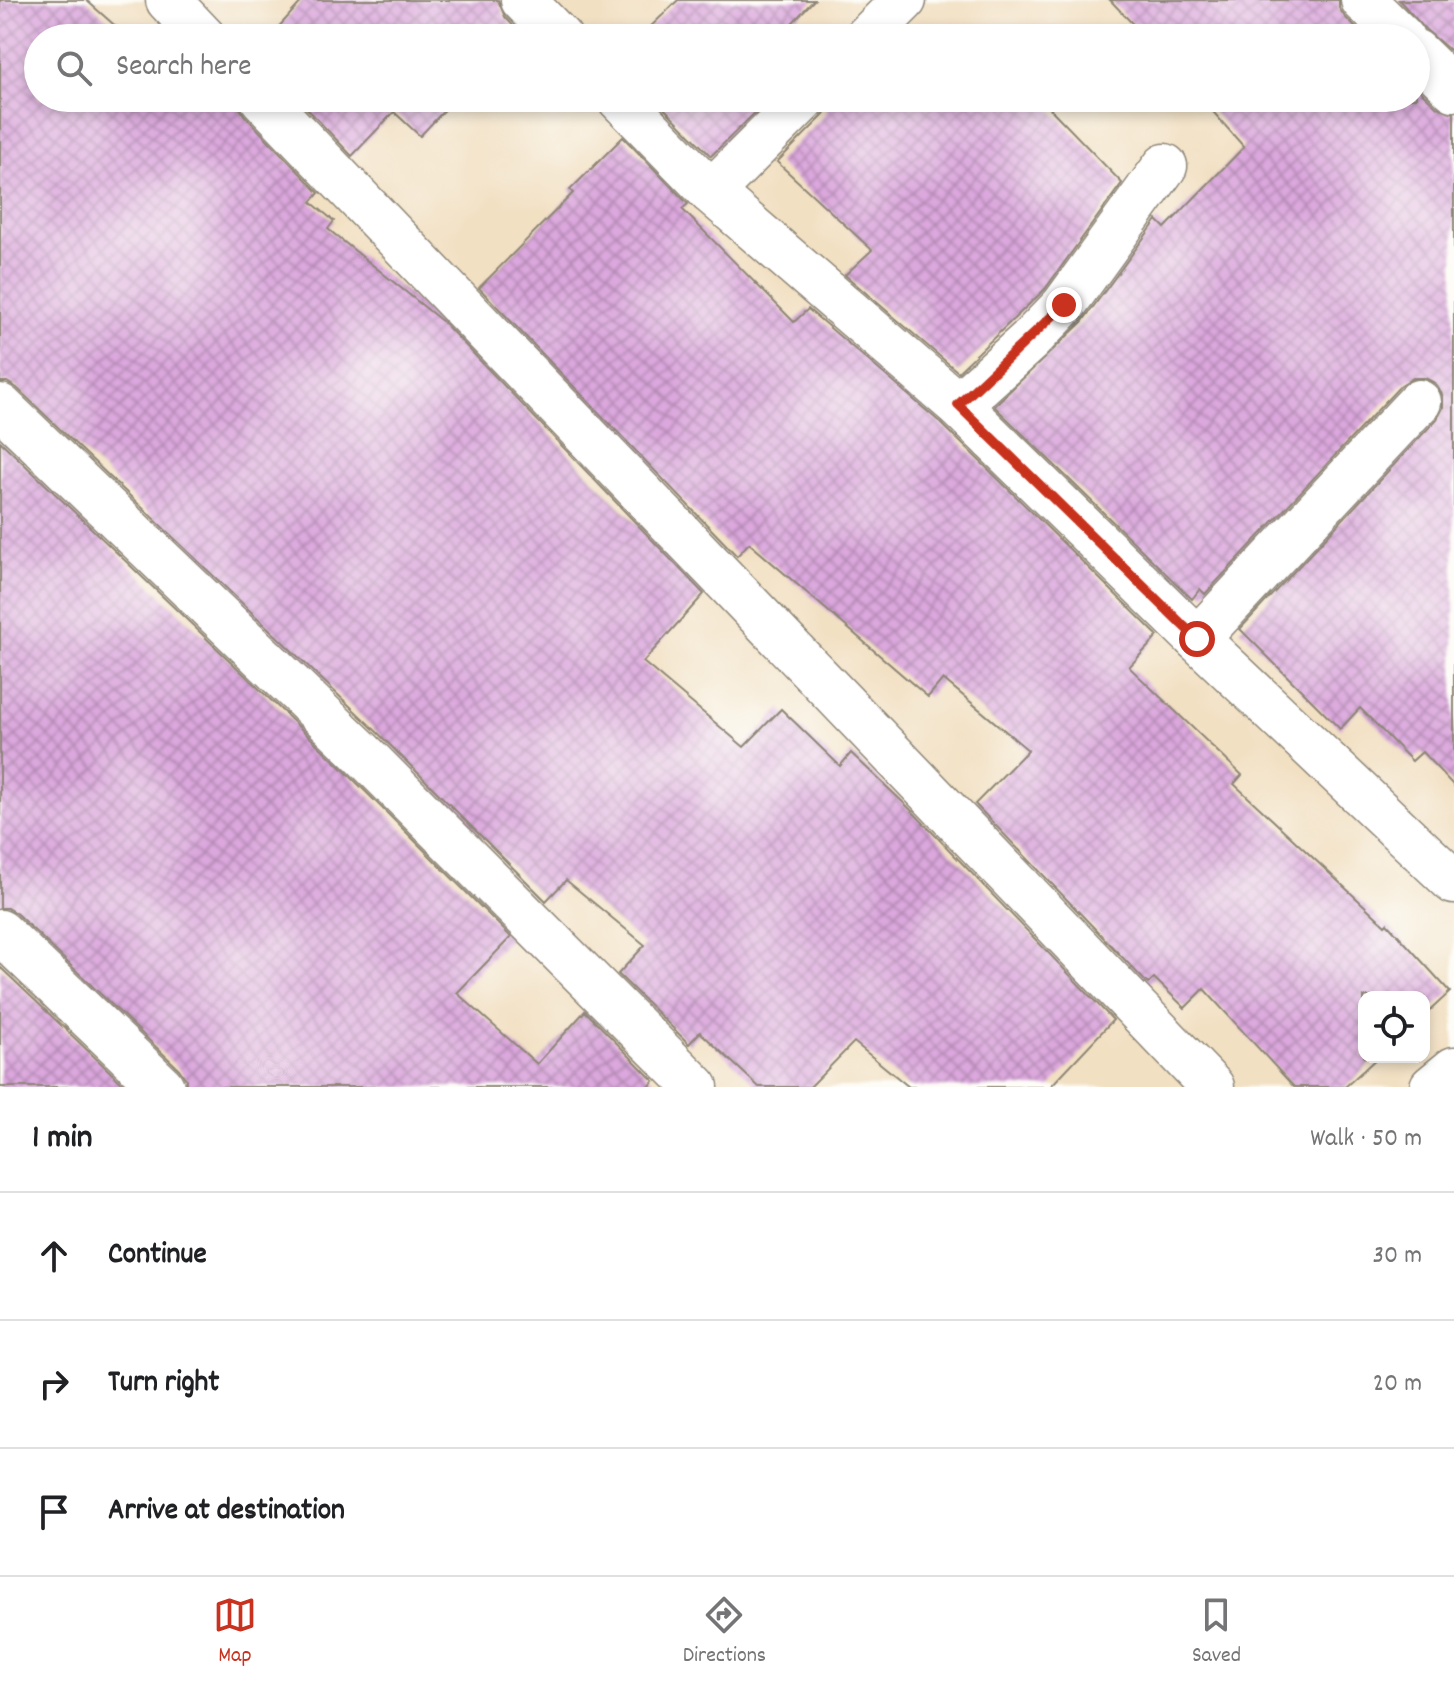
<!DOCTYPE html>
<meta charset="utf-8">
<style>
:root{--surface:#fff;--page:#f6f6f6;--text:#202124;--muted:#757577;--line:#e0e0e0;--accent:#c8321e}
body{margin:0;font-family:Dekko,sans-serif;background:var(--page);color:var(--text)}
.controls{position:absolute;right:24px;bottom:24px;display:grid;overflow:hidden;border-radius:16px;box-shadow:0 4px 12px #0003}
.controls button{width:72px;height:72px;display:grid;place-items:center;padding:0;border:0;border-bottom:2px solid var(--line);background:var(--surface);color:var(--text);font:40px sans-serif}
.stop{position:absolute;width:24px;height:24px;margin:-18px;border:6px solid #c8321e;border-radius:50%;background:#fff}
.stop.end{background:#c8321e;border-color:#fff;box-shadow:0 2px 8px #0008}
.list{margin:0;padding:0;list-style:none}
h2{display:flex;justify-content:space-between;align-items:center;height:104px;margin:0;padding:0 32px;font-size:34px}
h2 small{font-size:26px;font-weight:400;color:var(--muted)}
.list li{display:grid;grid-template-columns:52px 1fr auto;gap:24px;align-items:center;box-sizing:border-box;height:128px;padding:0 32px;border-top:2px solid var(--line)}
.list b{display:block;font-size:30px;white-space:nowrap}
.list em{font-size:26px;font-style:normal;color:var(--muted)}
.icon{flex:none;width:44px;height:44px;fill:none;stroke:currentColor;stroke-width:2;stroke-linecap:round;stroke-linejoin:round}
.map{position:relative;flex:none;width:1454px;height:1087px;overflow:hidden}
.search{position:absolute;background:var(--surface);box-shadow:0 4px 12px #0003;left:24px;right:24px;top:24px;height:88px;display:flex;align-items:center;gap:20px;box-sizing:border-box;padding:0 28px;border-radius:44px;color:var(--muted);font-size:30px}
.sheet{height:488px;background:var(--surface)}
nav{display:flex;justify-content:space-around;align-items:center;box-sizing:border-box;height:112px;border-top:2px solid var(--line);background:var(--surface);font-size:22px;color:var(--muted)}
nav a{display:grid;justify-items:center;gap:4px}
nav .on{color:var(--accent)}
.map>svg:first-child{display:block}
.building{fill:url(#building-cross-hatch)}
.lines{fill:none;stroke-linecap:round;stroke-linejoin:round}
.street-casing{stroke:#8e8677;stroke-width:47}
.street{stroke:#fff;stroke-width:44}
.route{stroke:#c8321e;stroke-width:10}
</style>
<div class="map">
<svg width="1454" height="1087" viewBox="0 0 1454 1087">
<defs>
<pattern id="building-cross-hatch" width="8" height="8" patternUnits="userSpaceOnUse" patternTransform="scale(2)"><rect width="8" height="8" fill="#dba7dd"/><path d="M0 0l8 8M0 8l8-8" fill="none" stroke="#b288b3"/></pattern>
</defs>
<rect width="100%" height="100%" fill="#fdfcf7"/>
<filter id="ink" filterUnits="userSpaceOnUse"><feTurbulence type="fractalNoise" baseFrequency=".0125" numOctaves="2"/><feDisplacementMap in="SourceGraphic" scale="16" xChannelSelector="R" yChannelSelector="G"/><feConvolveMatrix kernelMatrix="1 2 1 2 8 2 1 2 1" color-interpolation-filters="sRGB"/></filter>
<filter id="wash" filterUnits="userSpaceOnUse"><feTurbulence type="fractalNoise" baseFrequency=".006" numOctaves="4" result="noise"/><feDisplacementMap in="SourceGraphic" scale="32" xChannelSelector="R" yChannelSelector="G"/><feGaussianBlur stdDeviation="1.8" result="paint"/><feColorMatrix in="noise" values="0 0 0 0 0 0 0 0 0 0 0 0 0 0 0 0 0 1.4 0 .05"/><feComposite in="paint" operator="in"/></filter>
<g filter="url(#wash)">
<rect width="100%" height="100%" fill="#f2e0c3"/>
<g id="blocks">
<!-- building -->
<g class="building">
<path d="M0,0h86l43,38h-91v60h200v7l6,10 75,78 -8,9 23,19 -6,8 115,93 261,272 -61,68 101,85 37,-38 59,57 11,-13 57,54 205,213 -63,67h-141l-55,-45 -44,45h-51l-59,-55 -11,12 -71,-70 27,-29 -79,-65 -20,21 -168,-168 -361,-345 -10,-6h-7z"/>
<path d="M303,0h195l7,17 14,15 -5,6h-231l-8,-7z"/>
<path d="M678,0h136l-36,38h-139z"/>
<path d="M1110,0h229v8l6,9 21,21h-220z"/>
<path d="M1399,0h55v54l-29,-25z"/>
<path d="M1416,87l21,20 17,6v673l-32,-34 -10,9 -52,-53 -20,21 -100,-100 197,-210 6,-11v-12l-8,-13 -10,-5h-12l-12,7 -196,209 -5,-5 -8,10 -198,-193 88,-84 75,-102 8,8 79,-81 -43,-49h215z"/>
<path d="M297,98h159l-36,38 -26,-24 -42,44z"/>
<path d="M654,98h116l-59,58z"/>
<path d="M829,98h211l82,85 -77,106 -87,83 -113,-97 27,-25 -95,-88 46,-46 6,-11z"/>
<path d="M623,137l65,67 -6,5 112,113 14,-13 133,114 217,213 -29,31 113,108 -8,9 151,141 2,-2 63,69 -26,24v-19h-60v60h14l-33,30h-51l-90,-98 -19,19 -31,-30 -6,6 -173,-180 53,-54 -85,-71 -15,18 -179,-154 -12,13 -258,-268 94,-95 -3,-3z"/>
<path d="M0,441l343,328 168,168 -54,56 80,71 48,-53 69,70 -5,6h-463v-8l-7,-10 -162,-155 -10,-6h-7z"/>
<path d="M0,967l126,120h-126z"/>
</g>
</g>
</g>
<g filter="url(#ink)">
<use href="#blocks" fill-opacity="0" stroke="#8e8677" stroke-width="2"/>
<g class="lines">
<defs>
<g id="street">
<path d="M168,0l36,38"/>
<path d="M523,0l37,38"/>
<path d="M1363,0l39,38"/>
<path d="M866,38l38,-38"/>
<path d="M1416,52l38,37"/>
<path d="M262,98l950,989"/>
<path d="M619,98l92,94 247,213 239,234 257,243"/>
<path d="M711,192l94,-94"/>
<path d="M958,405l72,-65 34,-35 101,-139"/>
<path d="M0,406l360,345 336,336"/>
<path d="M1197,639l222,-237"/>
<path d="M0,932l162,155"/>
<path d="M1432,1087l22,-18"/>
</g>
</defs>
<!-- street casing -->
<use href="#street" class="street-casing"/>
<!-- street -->
<use href="#street" class="street"/>
</g>
</g>
<g class="lines" filter="url(#ink)">
<!-- route -->
<path class="route" d="M1064,305l-106,100 239,234"/>
</g>
</svg>
<div class="controls">
<button><svg class="icon" aria-label="locate" viewBox="0 0 24 24"><circle cx="12" cy="12" r="6"/><path d="M12 2v4M12 18v4M2 12h4M18 12h4"/></svg></button>
</div>
<div class="stop" style="left:1197px;top:639px"></div>
<div class="stop end" style="left:1064px;top:305px"></div>
<div class="search"><svg class="icon" aria-label="search" viewBox="0 0 24 24"><circle cx="10" cy="10" r="6"/><path d="M15 15l6 6"/></svg>Search here</div>
</div>
<section class="sheet">
<h2>1 min<small>Walk · 50 m</small></h2>
<ul class="list">
<li><svg class="icon" aria-label="ahead" viewBox="0 0 24 24"><path d="M12 20V5M6 11l6-6 6 6"/></svg><div><b>Continue</b></div><em>30 m</em></li>
<li><svg class="icon" aria-label="right" viewBox="0 0 24 24"><path d="M7 20v-9h11M14 6l5 5-5 5"/></svg><div><b>Turn right</b></div><em>20 m</em></li>
<li><svg class="icon" aria-label="arrive" viewBox="0 0 24 24"><path d="M6 21V4h12l-3 4 3 4H6"/></svg><div><b>Arrive at destination</b></div></li>
</ul>
</section>
<nav>
<a class="on"><svg class="icon" aria-label="map" viewBox="0 0 24 24"><path d="M3 6l6-2 6 2 6-2v14l-6 2-6-2-6 2zM9 4v14M15 6v14"/></svg>Map</a>
<a><svg class="icon" aria-label="directions" viewBox="0 0 24 24"><path d="M12 3l9 9-9 9-9-9zM9 14v-3h6M13 9l2 2-2 2"/></svg>Directions</a>
<a><svg class="icon" aria-label="saved" viewBox="0 0 24 24"><path d="M7 4h10v16l-5-4-5 4z"/></svg>Saved</a>
</nav>
